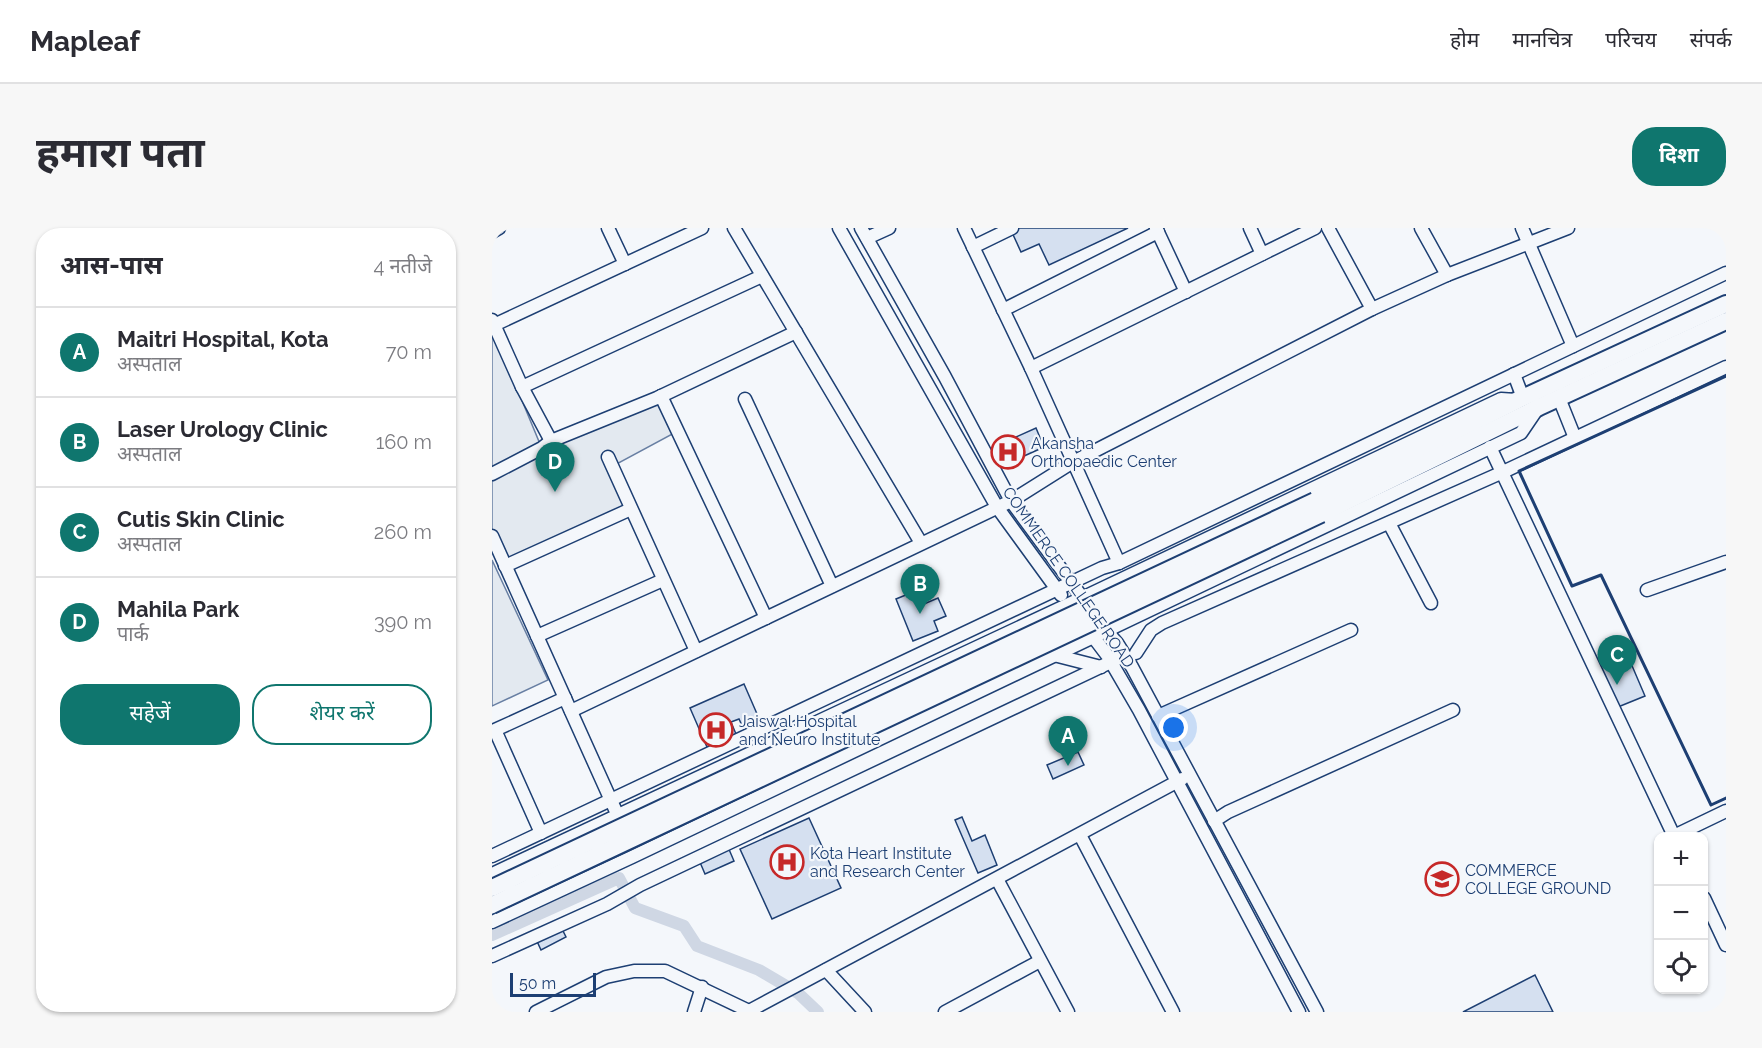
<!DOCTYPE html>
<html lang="hi">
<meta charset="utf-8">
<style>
:root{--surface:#fff;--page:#f7f7f7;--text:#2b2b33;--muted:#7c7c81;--line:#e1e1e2;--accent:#0f766e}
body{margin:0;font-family:Raleway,"Noto Sans Devanagari",sans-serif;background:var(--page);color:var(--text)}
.controls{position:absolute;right:18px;bottom:18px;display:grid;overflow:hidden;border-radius:12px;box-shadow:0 2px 4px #0004}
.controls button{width:54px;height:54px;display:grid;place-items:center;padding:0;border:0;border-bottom:2px solid var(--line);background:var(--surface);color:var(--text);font:30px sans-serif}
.scale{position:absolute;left:18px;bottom:15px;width:86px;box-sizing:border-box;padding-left:6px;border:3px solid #1d3f73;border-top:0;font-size:16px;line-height:21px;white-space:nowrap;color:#1d3f73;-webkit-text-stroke:4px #f4f7fb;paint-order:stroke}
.you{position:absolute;left:682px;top:500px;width:21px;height:21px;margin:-15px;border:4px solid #fff;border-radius:50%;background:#1a73e8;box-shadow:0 0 0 9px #1a73e833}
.badge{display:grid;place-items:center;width:39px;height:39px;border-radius:50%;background:var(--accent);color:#fff;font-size:20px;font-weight:700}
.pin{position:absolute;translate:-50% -50px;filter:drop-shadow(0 2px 3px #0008)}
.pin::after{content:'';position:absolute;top:32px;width:21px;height:18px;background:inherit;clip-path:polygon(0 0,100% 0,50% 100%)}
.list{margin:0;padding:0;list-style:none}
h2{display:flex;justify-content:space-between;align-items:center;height:78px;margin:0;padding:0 24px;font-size:26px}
h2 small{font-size:20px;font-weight:400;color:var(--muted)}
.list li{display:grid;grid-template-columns:39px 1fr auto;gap:18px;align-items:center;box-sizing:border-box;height:90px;padding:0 24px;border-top:2px solid var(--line)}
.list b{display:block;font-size:22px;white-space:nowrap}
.list p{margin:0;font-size:20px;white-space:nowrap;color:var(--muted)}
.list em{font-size:20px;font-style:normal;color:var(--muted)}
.actions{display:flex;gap:12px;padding:18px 24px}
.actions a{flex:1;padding:14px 0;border:2px solid var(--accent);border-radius:24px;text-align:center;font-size:21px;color:var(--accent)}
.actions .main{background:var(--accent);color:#fff}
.icon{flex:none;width:33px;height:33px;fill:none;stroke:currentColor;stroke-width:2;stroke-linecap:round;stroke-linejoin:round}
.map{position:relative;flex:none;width:1234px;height:784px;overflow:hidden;border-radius:24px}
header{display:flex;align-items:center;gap:36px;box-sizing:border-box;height:84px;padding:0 30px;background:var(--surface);border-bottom:2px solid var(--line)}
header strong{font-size:28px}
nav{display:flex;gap:33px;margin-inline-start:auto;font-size:21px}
.intro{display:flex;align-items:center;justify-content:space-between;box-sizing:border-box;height:144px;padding:0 36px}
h1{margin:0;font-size:42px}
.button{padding:15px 27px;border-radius:24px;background:var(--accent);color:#fff;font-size:21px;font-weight:700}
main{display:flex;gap:36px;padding:0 36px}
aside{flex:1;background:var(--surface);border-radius:24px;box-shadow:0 2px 4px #0004}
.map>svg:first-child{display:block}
.green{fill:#e3e9f0;stroke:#687fa3;stroke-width:1.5}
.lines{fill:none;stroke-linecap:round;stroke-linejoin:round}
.canal{stroke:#cfd7e4;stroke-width:12}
.building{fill:#d5e0f0;stroke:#1d3f73;stroke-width:1.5}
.minor-casing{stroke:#1d3f73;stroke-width:15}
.major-casing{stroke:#1d3f73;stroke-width:20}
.minor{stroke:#f4f7fb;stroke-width:12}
.major{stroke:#f4f7fb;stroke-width:16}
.major-bridge-casing{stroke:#1d3f73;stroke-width:20;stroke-linecap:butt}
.major-bridge{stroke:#f4f7fb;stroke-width:16}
.wall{stroke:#1d3f73;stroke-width:3}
.labels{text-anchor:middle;stroke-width:4.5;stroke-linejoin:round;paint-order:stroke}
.poi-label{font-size:16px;fill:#1d3f73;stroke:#f4f7fb;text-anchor:start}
.street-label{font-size:16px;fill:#1d3f73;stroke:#f4f7fb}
</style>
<header>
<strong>Mapleaf</strong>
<nav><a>होम</a><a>मानचित्र</a><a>परिचय</a><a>संपर्क</a></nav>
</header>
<div class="intro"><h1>हमारा पता</h1><a class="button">दिशा</a></div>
<main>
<aside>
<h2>आस-पास<small>4 नतीजे</small></h2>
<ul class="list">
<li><span class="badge">A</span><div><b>Maitri Hospital, Kota</b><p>अस्पताल</p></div><em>70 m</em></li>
<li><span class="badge">B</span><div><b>Laser Urology Clinic</b><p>अस्पताल</p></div><em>160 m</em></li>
<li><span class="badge">C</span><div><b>Cutis Skin Clinic</b><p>अस्पताल</p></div><em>260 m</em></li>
<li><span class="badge">D</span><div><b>Mahila Park</b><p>पार्क</p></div><em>390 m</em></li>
</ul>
<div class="actions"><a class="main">सहेजें</a><a>शेयर करें</a></div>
</aside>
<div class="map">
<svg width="1234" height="784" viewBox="0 0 1234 784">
<rect width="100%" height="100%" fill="#f4f7fb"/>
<!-- green -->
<g class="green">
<path d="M0,100l48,116 -48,23z"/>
<path d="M165,170l21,33 -69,37 17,40 -119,54 -15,-33v-53z"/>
<path d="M0,332l56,120 -56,26z"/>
</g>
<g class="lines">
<!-- canal -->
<path class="canal" d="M0,707l127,-57 16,30 49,18 13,20 62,24 39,23 20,19"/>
</g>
<!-- building -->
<g class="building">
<path d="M518,0h118l-79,37 -10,-21 -18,8z"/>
<path d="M544,200l8,19 -42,19 -8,-19z"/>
<path d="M426,362l6,14 14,-6 8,18 -12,5 4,10 -25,10 -17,-42z"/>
<path d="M1135,426l18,42 -27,11 -18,-42z"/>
<path d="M252,456l17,39 -17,7 -5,-11 -8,3 5,12 -29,13 -17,-39z"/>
<path d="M586,524l6,13 -31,14 -6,-14z"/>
<path d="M470,589l10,24 13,-6 12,30 -19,8 -23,-53z"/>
<path d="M317,590l32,70 -69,31 -32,-70z"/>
<path d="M236,619l6,14 -29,13 -6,-14z"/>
<path d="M69,699l5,10 -25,13 -5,-11z"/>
<path d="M1043,747l18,37h-90z"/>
</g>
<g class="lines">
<defs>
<g id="minor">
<path d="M116,0l17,36"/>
<path d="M242,0l187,315"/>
<path d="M347,0l158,279 64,88"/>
<path d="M369,0l84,149 66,124 76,103"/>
<path d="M472,0l67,140 88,195"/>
<path d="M664,0l30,64"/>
<path d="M758,0l12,26"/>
<path d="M836,0l44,81"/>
<path d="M929,0l26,47"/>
<path d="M1030,0l51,118"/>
<path d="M0,4l7,-4"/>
<path d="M375,10l22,-10"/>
<path d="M481,19l39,-19"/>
<path d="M511,82l155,-78"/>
<path d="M0,92l30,67 29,54"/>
<path d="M2,97l208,-97"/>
<path d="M539,140l284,-140"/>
<path d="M1022,146l9,24"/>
<path d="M30,159l240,-111"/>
<path d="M169,168l105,222"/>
<path d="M1067,170l16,40"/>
<path d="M253,171l87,187"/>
<path d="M998,219l184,389"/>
<path d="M116,229l88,194"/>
<path d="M0,246l50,-26 9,-7 106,-43 139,-66"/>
<path d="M897,295l42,80"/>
<path d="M0,308l126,280"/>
<path d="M13,338l126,-57"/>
<path d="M1155,362l79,-28"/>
<path d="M610,398l15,17 15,24 185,345"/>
<path d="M596,402l19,25 32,55 160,302"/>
<path d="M45,408l126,-56"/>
<path d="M644,425l15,-23 11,-7 341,-151 223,-105"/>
<path d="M562,427l47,12"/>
<path d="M79,483l440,-210 62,-39 299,-153 75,-34 121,-47"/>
<path d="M666,488l193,-86"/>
<path d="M722,593l14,-9 225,-102"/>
<path d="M49,605l-46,-103 70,-32"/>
<path d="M588,607l93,177"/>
<path d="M1182,608l52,-25"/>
<path d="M0,628l610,-288 17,-5 607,-290"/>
<path d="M0,646l590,-276 419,-199 15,1"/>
<path d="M505,651l71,133"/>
<path d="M1212,670l22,47"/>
<path d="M0,694l140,-65 889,-424 17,-25"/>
<path d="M0,728l115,-52 33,-19 477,-226"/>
<path d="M334,742l39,42"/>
<path d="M257,783l433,-232"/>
<path d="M44,784l70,-35 28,-6h31l86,41"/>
<path d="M202,784l8,-25"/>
<path d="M453,784l95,-51"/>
</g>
<g id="major">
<path d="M823,273l203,-101 208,-96"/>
<path d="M829,286l218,-107 187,-86"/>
</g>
</defs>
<!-- minor casing -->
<use href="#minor" class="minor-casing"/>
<!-- major casing -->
<use href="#major" class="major-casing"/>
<!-- minor -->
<use href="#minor" class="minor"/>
<!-- major -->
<use href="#major" class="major"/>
<defs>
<g id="major-bridge">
<path d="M0,660l823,-387"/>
<path d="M0,677l829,-391"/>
</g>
</defs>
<!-- major-bridge casing -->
<use href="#major-bridge" class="major-bridge-casing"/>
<!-- major-bridge -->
<use href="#major-bridge" class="major-bridge"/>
<!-- wall -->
<path class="wall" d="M1234,148l-207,95 53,115 29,-11 110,230 15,-7"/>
</g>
<!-- icons -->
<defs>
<symbol id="hospital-ring" viewBox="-11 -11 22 22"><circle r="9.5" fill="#f4f7fb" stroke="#c62828" stroke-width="1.5"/><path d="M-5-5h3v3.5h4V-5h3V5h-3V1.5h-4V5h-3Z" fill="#c62828"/></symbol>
<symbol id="university-ring" viewBox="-11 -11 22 22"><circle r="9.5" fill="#f4f7fb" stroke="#c62828" stroke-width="1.5"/><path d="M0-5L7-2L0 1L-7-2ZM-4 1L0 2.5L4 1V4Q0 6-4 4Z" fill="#c62828"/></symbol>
</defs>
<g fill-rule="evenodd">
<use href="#hospital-ring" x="497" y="205" width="38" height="38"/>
<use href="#hospital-ring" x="205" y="483" width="38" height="38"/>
<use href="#hospital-ring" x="276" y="615" width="38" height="38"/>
<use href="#university-ring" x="931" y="632" width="38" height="38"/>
</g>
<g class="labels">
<!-- poi labels -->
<g class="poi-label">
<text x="539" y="221">Akansha<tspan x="539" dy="18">Orthopaedic Center</tspan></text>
<text x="247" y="499">Jaiswal Hospital<tspan x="247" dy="18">and Neuro Institute</tspan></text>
<text x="318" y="631">Kota Heart Institute<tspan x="318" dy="18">and Research Center</tspan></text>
<text x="973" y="648">COMMERCE<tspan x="973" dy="18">COLLEGE GROUND</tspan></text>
</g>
<!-- street labels -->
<g class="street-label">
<text transform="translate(577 349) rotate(55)" y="6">COMMERCE COLLEGE ROAD</text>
</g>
</g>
</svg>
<div class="controls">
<button>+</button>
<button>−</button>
<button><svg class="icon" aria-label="locate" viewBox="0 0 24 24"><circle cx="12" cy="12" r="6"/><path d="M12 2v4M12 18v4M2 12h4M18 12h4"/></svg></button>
</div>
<div class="scale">50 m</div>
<div class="you"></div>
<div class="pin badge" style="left:576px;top:538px">A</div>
<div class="pin badge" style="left:428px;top:386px">B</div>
<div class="pin badge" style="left:1125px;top:457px">C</div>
<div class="pin badge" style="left:63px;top:264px">D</div>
</div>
</main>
